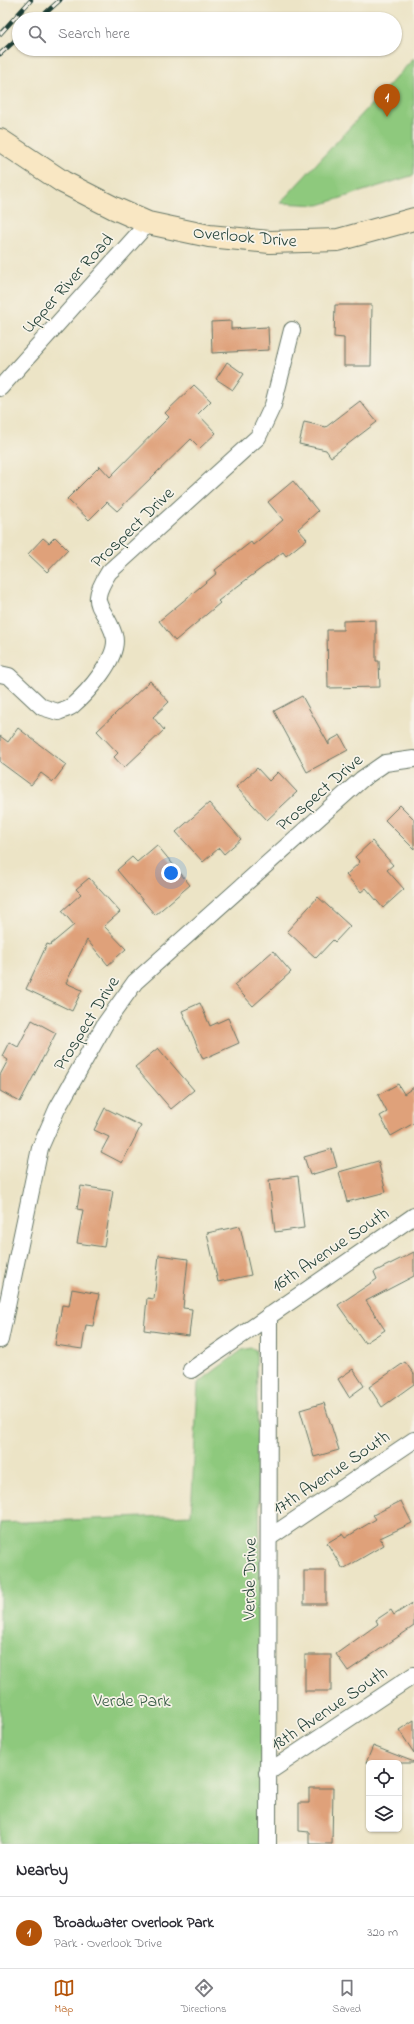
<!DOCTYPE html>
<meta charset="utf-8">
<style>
:root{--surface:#fff;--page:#f7f7f7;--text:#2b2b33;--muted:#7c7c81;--line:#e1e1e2;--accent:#b45309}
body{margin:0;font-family:"Indie Flower",sans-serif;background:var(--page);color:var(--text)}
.controls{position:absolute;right:12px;bottom:12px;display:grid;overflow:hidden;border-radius:6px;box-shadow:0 1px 3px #0004}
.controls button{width:36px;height:36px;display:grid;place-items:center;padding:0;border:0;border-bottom:1px solid var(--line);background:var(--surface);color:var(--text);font:20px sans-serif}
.you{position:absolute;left:171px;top:873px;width:14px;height:14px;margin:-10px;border:3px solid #fff;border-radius:50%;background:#1a73e8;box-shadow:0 0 0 6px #1a73e833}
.badge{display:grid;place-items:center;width:26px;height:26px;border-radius:50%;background:var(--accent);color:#fff;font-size:13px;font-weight:700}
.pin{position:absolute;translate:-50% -33px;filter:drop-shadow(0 1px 2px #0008)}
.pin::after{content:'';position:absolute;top:21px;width:14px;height:12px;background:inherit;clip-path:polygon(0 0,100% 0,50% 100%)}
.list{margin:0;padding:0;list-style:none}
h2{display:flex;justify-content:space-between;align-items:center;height:52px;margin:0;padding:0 16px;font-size:17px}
h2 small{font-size:13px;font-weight:400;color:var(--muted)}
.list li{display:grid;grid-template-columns:26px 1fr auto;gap:12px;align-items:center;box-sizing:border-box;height:72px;padding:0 16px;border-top:1px solid var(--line)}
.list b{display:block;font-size:15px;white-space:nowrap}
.list p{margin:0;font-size:13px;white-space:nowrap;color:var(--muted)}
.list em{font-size:13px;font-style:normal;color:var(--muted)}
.icon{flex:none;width:22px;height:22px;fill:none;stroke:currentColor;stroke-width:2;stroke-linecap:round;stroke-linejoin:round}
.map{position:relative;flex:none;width:414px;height:1844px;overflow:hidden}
.search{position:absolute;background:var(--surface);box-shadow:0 1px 3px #0004;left:12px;right:12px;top:12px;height:44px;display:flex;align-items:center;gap:10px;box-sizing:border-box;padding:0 14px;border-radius:22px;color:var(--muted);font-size:15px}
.sheet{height:124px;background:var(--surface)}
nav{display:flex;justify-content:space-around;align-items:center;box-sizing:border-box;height:56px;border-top:1px solid var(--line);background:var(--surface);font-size:11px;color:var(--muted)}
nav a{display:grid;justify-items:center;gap:2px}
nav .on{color:var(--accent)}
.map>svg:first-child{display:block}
.green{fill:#8ec97d;stroke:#568358}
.building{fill:#dfa17a}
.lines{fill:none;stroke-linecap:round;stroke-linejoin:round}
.minor-casing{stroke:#677767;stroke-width:18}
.secondary-casing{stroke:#677767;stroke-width:24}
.minor{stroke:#fff;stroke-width:16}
.secondary{stroke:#f9e7c3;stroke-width:22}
.rail-casing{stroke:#1f3d34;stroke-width:4.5}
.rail{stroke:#f7f3e8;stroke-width:3;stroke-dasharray:9;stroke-linecap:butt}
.labels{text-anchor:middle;stroke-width:3.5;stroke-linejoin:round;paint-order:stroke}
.street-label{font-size:18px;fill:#1f3d34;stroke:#f7f3e8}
.park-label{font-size:18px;fill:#355943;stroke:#f7f3e8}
</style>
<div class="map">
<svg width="414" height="1844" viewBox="0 0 414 1844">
<rect width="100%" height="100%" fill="#f7f3e8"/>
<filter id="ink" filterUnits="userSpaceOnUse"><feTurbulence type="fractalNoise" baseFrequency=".025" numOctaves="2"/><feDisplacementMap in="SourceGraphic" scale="8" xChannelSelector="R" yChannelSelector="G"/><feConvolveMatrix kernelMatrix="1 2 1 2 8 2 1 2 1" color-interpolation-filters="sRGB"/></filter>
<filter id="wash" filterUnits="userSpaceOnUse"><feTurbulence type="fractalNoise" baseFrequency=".012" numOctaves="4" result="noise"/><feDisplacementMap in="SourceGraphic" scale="16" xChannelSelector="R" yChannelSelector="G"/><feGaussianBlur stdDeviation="0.9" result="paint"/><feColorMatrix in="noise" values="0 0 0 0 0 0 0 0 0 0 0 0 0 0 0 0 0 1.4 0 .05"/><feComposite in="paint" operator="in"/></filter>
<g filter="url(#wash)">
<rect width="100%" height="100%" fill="#ece4c6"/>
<!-- green -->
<g class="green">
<path d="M414,58v117l-95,30 -39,-2z"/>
<path d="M251,1348l5,2 10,494h-266v-321l191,-8 7,-132 44,-33z"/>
</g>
<g id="blocks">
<!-- building -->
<g class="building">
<path d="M335,305h37l-1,61h-27v-28l-10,-1z"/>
<path d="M231,321v8l37,-2 1,23 -57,3 -1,-31z"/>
<path d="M227,362l17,12 -11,16 -17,-11z"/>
<path d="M194,385l17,16 -13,13 18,19 -16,15 -9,-9 -74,72 -10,-9 -18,18 -22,-21 33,-33 10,11 59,-60 -4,-4z"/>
<path d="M360,401l17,21 -46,35 -5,-7 -27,-6 5,-22 22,5z"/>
<path d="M293,481l25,30 -20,18 9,10 -21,17 -3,-4 -65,49 2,2 -45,38 -16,-20 58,-48 -2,-3 36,-28 2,3 30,-25 -15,-18z"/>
<path d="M55,537l13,13 -21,22 -19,-18 15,-16 6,5z"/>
<path d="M376,620v41h3l1,26 -52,1 -1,-58h16v-9z"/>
<path d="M150,681l19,21 -16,15 11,13 -40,38 -10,-11 4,-4 -21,-22z"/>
<path d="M302,696l27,49v-4l11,-6 8,15 -41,22 -33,-61z"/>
<path d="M18,728l48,37 -13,17 -12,-9 -10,12 -31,-23v-26l8,6z"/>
<path d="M257,768l12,13 9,-9 19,20 -30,28 -31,-33z"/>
<path d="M209,803l32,36 -17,15 -5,-6 -16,14 -27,-30z"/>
<path d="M400,805l14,14v30l-29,-29z"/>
<path d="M372,841l21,24 -6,5 17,19 -21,19 -17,-20 -5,4 -15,-17 14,-13 -5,-5z"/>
<path d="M157,845l33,40 -35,30 -38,-45 15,-13 5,5z"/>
<path d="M89,878l31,34 -16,14 22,23 -18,16 -21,-25 -21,43 16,7 -10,21 -46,-22 21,-45 3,1 24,-20 -12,-14 19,-17 -5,-5z"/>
<path d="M318,897l32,29 -15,16 -2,-2 -17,18 -29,-27z"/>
<path d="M273,951l18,21 -38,34 -19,-21z"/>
<path d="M200,1003l10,23 18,-8 11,25 -36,16 -21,-48z"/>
<path d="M32,1020l24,13 -36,69 -20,-11v-16l8,-15 -6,-4 7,-14 9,5z"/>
<path d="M158,1048l36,42 -23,19 -36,-42z"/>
<path d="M398,1084l6,10 10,-7v36l-23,13 -11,-20 7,-4 -9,-17z"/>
<path d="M105,1108l36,18 -19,37 -21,-11 8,-15 -15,-7z"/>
<path d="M332,1149l5,18 -27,8 -6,-18z"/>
<path d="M378,1161l8,31 -39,10 -8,-30z"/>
<path d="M298,1176l6,52 -29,4 -6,-52z"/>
<path d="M81,1186l32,5 -9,56 -27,-4 6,-33 -6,-1z"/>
<path d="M240,1226l11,49 -33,7 -11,-49z"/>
<path d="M414,1252v24l-48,25 19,29 -20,13 -27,-38 39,-26 -3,-7z"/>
<path d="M159,1255l29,4 -5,49 9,1 -3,27 -45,-6 3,-32 7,1z"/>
<path d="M72,1289l27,5 -6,32 -7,-1 -4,24 -27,-4 7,-40 7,1z"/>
<path d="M405,1362l9,12v10l-32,23 -13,-20z"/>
<path d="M353,1369l11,17 -15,11 -11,-18z"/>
<path d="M324,1403l15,47 -25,7 -14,-47z"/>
<path d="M401,1501l11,22 -32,15 4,7 -41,24 -16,-26 15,-9 3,4 31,-19 -3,-4z"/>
<rect x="304" y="1571" width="22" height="33"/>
<path d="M414,1602v24l-66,45 -12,-17 42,-30 -2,-4 15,-10 3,5z"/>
<rect x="305" y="1655" width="26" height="36"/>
<path d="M414,1720v33l-15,-23z"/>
<path d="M373,1746l41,16 -1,1h-47z"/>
<path d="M309,1788h24l-1,56h-23v-12l-10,-1v-28h10z"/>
</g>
</g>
</g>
<g filter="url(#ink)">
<use href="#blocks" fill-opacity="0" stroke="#677767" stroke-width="1"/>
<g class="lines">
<defs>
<g id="minor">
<path d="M0,388l148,-165"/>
<path d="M0,674l9,2 33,31 16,5c4,-2 10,-3 14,-6 15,-13 49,-50 42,-71 -10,-32 -28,-27 -5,-63l149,-135 15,-32 19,-75"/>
<path d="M0,1340l40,-192 17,-39 48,-85 30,-42 227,-203 23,-16 29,-4"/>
<path d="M191,1370l223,-154"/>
<path d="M270,1537l144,-97"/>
<path d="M267,1773l147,-98"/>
<path d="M268,1844l1,-529"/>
</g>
<path id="secondary" d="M0,140l63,42 51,26 34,15 61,13 61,6 68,-2 76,-21"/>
</defs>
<!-- minor casing -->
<use href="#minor" class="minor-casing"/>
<!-- secondary casing -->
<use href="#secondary" class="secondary-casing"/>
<!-- minor -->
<use href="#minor" class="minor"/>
<!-- secondary -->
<use href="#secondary" class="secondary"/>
<defs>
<g id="rail">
<path d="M39,19l21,-19"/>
<path d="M0,34l31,-34"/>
<path d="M0,54l19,-17"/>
</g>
</defs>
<!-- rail casing -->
<use href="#rail" class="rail-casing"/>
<!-- rail -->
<use href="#rail" class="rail"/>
</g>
</g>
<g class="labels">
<!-- street labels -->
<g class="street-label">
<text transform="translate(245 236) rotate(5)" y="6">Overlook Drive</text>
<text transform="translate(67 283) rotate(-48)" y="6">Upper River Road</text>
<text transform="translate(132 527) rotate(-44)" y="6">Prospect Drive</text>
<text transform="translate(319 792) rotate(-41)" y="6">Prospect Drive</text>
<text transform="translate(86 1023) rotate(-58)" y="6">Prospect Drive</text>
<text transform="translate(330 1249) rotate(-34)" y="6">16th Avenue South</text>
<text transform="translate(331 1472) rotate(-34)" y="6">17th Avenue South</text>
<text transform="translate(249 1579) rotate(-89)" y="6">Verde Drive</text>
<text transform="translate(329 1708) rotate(-34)" y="6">18th Avenue South</text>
</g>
<!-- park labels -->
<g class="park-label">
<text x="132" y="1706">Verde Park</text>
</g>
</g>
</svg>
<div class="controls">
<button><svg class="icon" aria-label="locate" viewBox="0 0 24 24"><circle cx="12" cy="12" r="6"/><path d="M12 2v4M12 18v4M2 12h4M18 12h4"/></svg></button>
<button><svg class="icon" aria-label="layers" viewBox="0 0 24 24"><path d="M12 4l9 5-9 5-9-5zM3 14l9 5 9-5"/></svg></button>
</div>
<div class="you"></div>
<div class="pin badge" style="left:387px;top:117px">1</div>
<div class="search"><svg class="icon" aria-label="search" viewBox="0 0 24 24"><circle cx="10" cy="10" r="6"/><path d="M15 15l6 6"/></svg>Search here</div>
</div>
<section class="sheet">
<h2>Nearby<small></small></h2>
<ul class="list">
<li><span class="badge">1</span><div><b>Broadwater Overlook Park</b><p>Park · Overlook Drive</p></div><em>320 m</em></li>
</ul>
</section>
<nav>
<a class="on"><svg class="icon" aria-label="map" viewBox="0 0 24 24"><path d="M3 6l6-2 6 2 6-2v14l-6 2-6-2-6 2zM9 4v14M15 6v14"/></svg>Map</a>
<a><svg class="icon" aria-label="directions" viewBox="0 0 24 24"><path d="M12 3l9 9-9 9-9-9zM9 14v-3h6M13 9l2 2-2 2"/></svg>Directions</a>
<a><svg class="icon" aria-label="saved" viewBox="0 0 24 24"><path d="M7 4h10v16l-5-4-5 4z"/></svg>Saved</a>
</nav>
